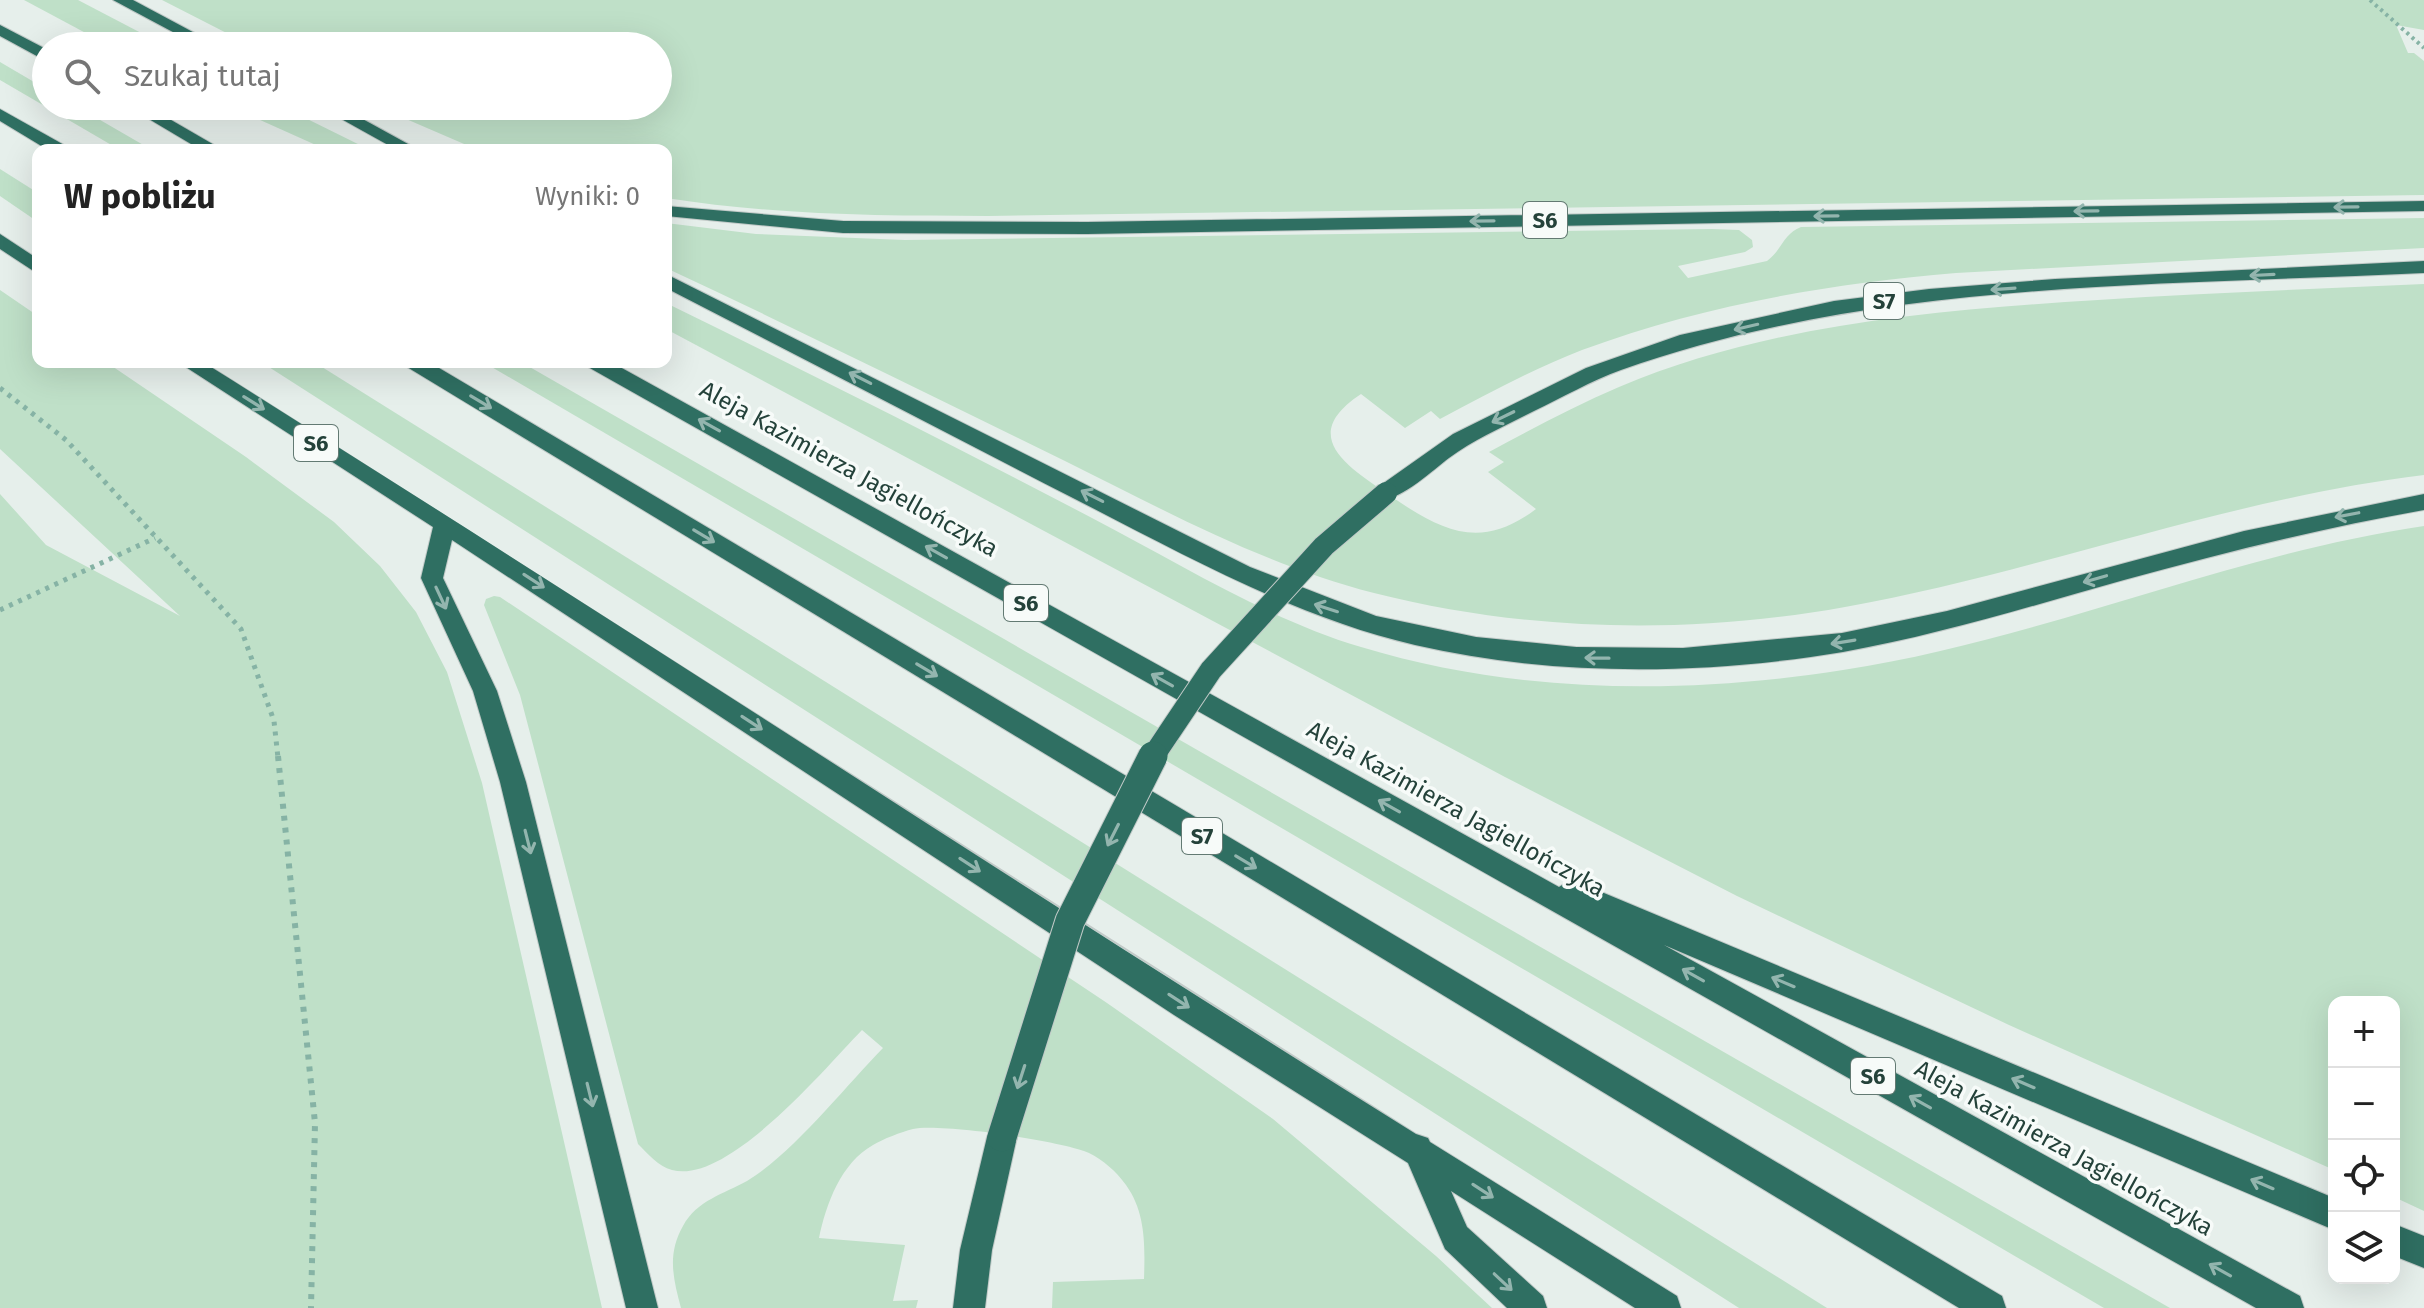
<!DOCTYPE html>
<html lang="pl">
<meta charset="utf-8">
<style>
:root{--surface:#fff;--page:#f6f6f6;--text:#222;--muted:#767676;--line:#e0e0e0}
body{margin:0;font-family:"Fira Sans",sans-serif;background:var(--page);color:var(--text)}
.controls{position:absolute;right:24px;bottom:24px;display:grid;overflow:hidden;border-radius:16px;box-shadow:0 8px 32px #0002}
.controls button{width:72px;height:72px;display:grid;place-items:center;padding:0;border:0;border-bottom:2px solid var(--line);background:var(--surface);color:var(--text);font:40px sans-serif}
.list{margin:0;padding:0;list-style:none}
h2{display:flex;justify-content:space-between;align-items:center;height:104px;margin:0;padding:0 32px;font-size:34px}
h2 small{font-size:26px;font-weight:400;color:var(--muted)}
.icon{flex:none;width:44px;height:44px;fill:none;stroke:currentColor;stroke-width:2;stroke-linecap:round;stroke-linejoin:round}
.map{position:relative;flex:none;width:2424px;height:1308px;overflow:hidden}
.search{position:absolute;background:var(--surface);box-shadow:0 8px 32px #0002;left:32px;top:32px;width:640px;height:88px;display:flex;align-items:center;gap:20px;box-sizing:border-box;padding:0 28px;border-radius:44px;color:var(--muted);font-size:30px}
.panel{position:absolute;background:var(--surface);box-shadow:0 8px 32px #0002;left:32px;top:144px;width:640px;height:224px;border-radius:16px}
.map>svg:first-child{display:block}
.green{fill:#bfe0c8}
.lines{fill:none;stroke-linecap:round;stroke-linejoin:round}
.highway-casing{stroke:#c2cac8;stroke-width:2}
.path-far2{stroke:#86b3a5;stroke-width:4;stroke-dasharray:3 4;stroke-linecap:butt}
.path-far1{stroke:#86b3a5;stroke-width:5;stroke-dasharray:4 6;stroke-linecap:butt}
.path{stroke:#86b3a5;stroke-width:6;stroke-dasharray:5 7;stroke-linecap:butt}
.highway{fill:#2f6f62;fill-rule:evenodd}
.highway-bridge-far1-casing{stroke:#c2cac8;stroke-width:24;stroke-linecap:butt}
.highway-bridge-casing{stroke:#c2cac8;stroke-width:31;stroke-linecap:butt}
.highway-bridge-far1{stroke:#2f6f62;stroke-width:22}
.highway-bridge{stroke:#2f6f62;stroke-width:29}
.oneway{stroke:#93b5ae}
.labels{text-anchor:middle;stroke-width:7;stroke-linejoin:round;paint-order:stroke}
.shield{fill:#f7fbf9;stroke:#637a73;stroke-width:2}
.shield-label{font-size:22px;font-weight:bold;fill:#24423a}
.street-label{font-size:24px;fill:#24423a;stroke:#f7fbf9}
</style>
<div class="map">
<svg width="2424" height="1308" viewBox="0 0 2424 1308">
<rect width="100%" height="100%" fill="#e6efeb"/>
<!-- green -->
<g class="green">
<path d="M24,0h54l88,46h-56z"/>
<path d="M162,0h2262v30l-28,-5 12,28h6l10,8v134l-1436,21c-108,0 -215,-1 -322,-18v-48h-188l-102,-44h282v-60h-406z"/>
<path d="M0,62l46,27v17h30l76,44h-32l-120,-70z"/>
<path d="M229,106h52l89,44h-43z"/>
<path d="M0,169l38,24v29l-38,-26z"/>
<path d="M2424,218v30l-468,25c-128,11 -253,32 -374,77 -49,19 -95,44 -142,69l-9,-8 -26,17 -44,-34c-62,41 -16,71 25,99 53,36 92,60 150,16l-48,-37 16,-10 -15,-10c43,-23 85,-46 130,-65 150,-63 318,-77 479,-87 109,-7 217,-11 326,-16v191c-198,24 -384,97 -579,132 -156,28 -317,25 -471,-14 -112,-29 -204,-80 -307,-131 -133,-65 -266,-131 -401,-194v-45l90,11 149,6 807,-11 27,1 13,10 1,7 -8,5 -67,14 10,12 79,-17c15,-11 16,-27 34,-34z"/>
<path d="M0,290l38,26v46h68l140,95 88,65 46,44 36,46 31,60 35,111 120,525h-602v-814l46,51 134,71 -180,-167z"/>
<path d="M666,303c143,70 285,141 426,215 87,45 175,101 269,129 154,47 324,48 482,23 198,-30 383,-115 581,-144v685l-30,-14v-195h-60v168l-325,-145 -272,-129 -232,-119 -839,-448z"/>
<path d="M261,362h53l1513,946h-88z"/>
<path d="M483,362h38l1649,946h-66z"/>
<path d="M494,596l6,1 607,406 166,116 163,137 56,52h-440l1,-26 91,-3c1,-33 2,-66 -18,-94 -10,-14 -23,-25 -37,-32 -26,-12 -149,-30 -176,-24 -12,3 -30,10 -40,16 -32,18 -47,59 -54,93l86,7 -12,56 25,-1 -2,8h-235c-8,-30 -14,-54 2,-82 14,-26 41,-32 64,-45 45,-27 98,-94 136,-133l-21,-18c-36,37 -134,155 -190,140 -14,-4 -24,-16 -34,-26l-118,-449 -36,-90 2,-6z"/>
</g>
<g class="lines">
<defs>
<g id="highway">
<path d="M113,0h20l86,46h-20z"/>
<path d="M0,25l46,24v12l-46,-25z"/>
<path d="M127,106h20l76,44h-22z"/>
<path d="M318,106h21l80,44h-22z"/>
<path d="M0,109l66,37 3,4h-21l-48,-29z"/>
<path d="M2424,201v10l-1337,23 -244,-1 -177,-17v-10l177,15 244,1z"/>
<path d="M0,234l38,25v15l-38,-25z"/>
<path d="M2424,261v12c-265,13 -551,7 -803,97 -30,11 -58,27 -87,41 -29,15 -59,28 -85,47 -16,12 -52,46 -71,41l-3,-6 3,-6 75,-53 133,-66 94,-33 154,-34 95,-12 126,-10z"/>
<path d="M666,274l584,293 126,49 100,21 100,10 107,1 159,-15 105,-22 297,-80 180,-37v16c-102,18 -201,43 -300,70 -93,26 -186,55 -281,72 -138,23 -290,25 -428,-7 -121,-28 -232,-91 -342,-147 -136,-70 -271,-140 -407,-210z"/>
<path d="M178,362h25c406,254 807,518 1213,772l12,4 2,4 247,154 4,12h-46l-184,-117 16,36 76,69 4,12h-40l-62,-59 -37,-86 -234,-148 -722,-475 -9,38 54,113 29,91 132,526h-32l-126,-526 -27,-91 -52,-113 12,-51z"/>
<path d="M404,362h25l1573,934 4,12h-47l-1552,-941z"/>
<path d="M585,362h26l948,525 11,-7 10,3 754,315v32l-670,-285 636,351 4,12h-48l-1668,-941z"/>
<path d="M1002,1122l11,4 4,11 -25,113 -7,58h-32l7,-58 27,-113 4,-11z"/>
<path d="M2394,1224l30,12v32l-30,-12z"/>
</g>
</defs>
<!-- highway casing -->
<use href="#highway" class="highway-casing"/>
<!-- path-far2 -->
<path class="path-far2" d="M2370,0l54,48"/>
<!-- path-far1 -->
<g class="path-far1">
<path d="M0,388l66,52 175,189 33,92 4,37"/>
<path d="M0,610l155,-72"/>
</g>
<!-- path -->
<path class="path" d="M278,756l37,367 -4,185"/>
<!-- highway -->
<use href="#highway" class="highway"/>
<defs>
<path id="highway-bridge-far1" d="M1152,758l59,-88 113,-124 62,-53"/>
<path id="highway-bridge" d="M1002,1137l68,-216 83,-165"/>
</defs>
<!-- highway-bridge-far1 casing -->
<use href="#highway-bridge-far1" class="highway-bridge-far1-casing"/>
<!-- highway-bridge casing -->
<use href="#highway-bridge" class="highway-bridge-casing"/>
<!-- highway-bridge-far1 -->
<use href="#highway-bridge-far1" class="highway-bridge-far1"/>
<!-- highway-bridge -->
<use href="#highway-bridge" class="highway-bridge"/>
</g>
<!-- one-way arrows -->
<defs><path id="oneway-shaft" d="M-6 0H5M1.5-3L5.5 0L1.5 3" fill="none" stroke-width="1.6" stroke-linecap="round" stroke-linejoin="round" transform="scale(2)"/></defs>
<g class="oneway">
<use href="#oneway-shaft" transform="translate(2346 207) rotate(179)"/>
<use href="#oneway-shaft" transform="translate(2086 211) rotate(179)"/>
<use href="#oneway-shaft" transform="translate(1826 216) rotate(179)"/>
<use href="#oneway-shaft" transform="translate(1482 221) rotate(179)"/>
<use href="#oneway-shaft" transform="translate(2262 275) rotate(177)"/>
<use href="#oneway-shaft" transform="translate(2003 289) rotate(176)"/>
<use href="#oneway-shaft" transform="translate(1746 327) rotate(167)"/>
<use href="#oneway-shaft" transform="translate(860 378) rotate(-153)"/>
<use href="#oneway-shaft" transform="translate(481 402) rotate(31)"/>
<use href="#oneway-shaft" transform="translate(254 403) rotate(32)"/>
<use href="#oneway-shaft" transform="translate(1503 417) rotate(154)"/>
<use href="#oneway-shaft" transform="translate(709 425) rotate(-151)"/>
<use href="#oneway-shaft" transform="translate(1092 496) rotate(-153)"/>
<use href="#oneway-shaft" transform="translate(2347 515) rotate(169)"/>
<use href="#oneway-shaft" transform="translate(704 536) rotate(31)"/>
<use href="#oneway-shaft" transform="translate(936 552) rotate(-151)"/>
<use href="#oneway-shaft" transform="translate(2095 579) rotate(164)"/>
<use href="#oneway-shaft" transform="translate(534 581) rotate(33)"/>
<use href="#oneway-shaft" transform="translate(441 598) rotate(65)"/>
<use href="#oneway-shaft" transform="translate(1326 608) rotate(-162)"/>
<use href="#oneway-shaft" transform="translate(1843 642) rotate(171)"/>
<use href="#oneway-shaft" transform="translate(1597 658) rotate(-179)"/>
<use href="#oneway-shaft" transform="translate(927 670) rotate(31)"/>
<use href="#oneway-shaft" transform="translate(1162 680) rotate(-151)"/>
<use href="#oneway-shaft" transform="translate(752 723) rotate(33)"/>
<use href="#oneway-shaft" transform="translate(1389 806) rotate(-151)"/>
<use href="#oneway-shaft" transform="translate(1113 835) rotate(117)"/>
<use href="#oneway-shaft" transform="translate(528 842) rotate(76)"/>
<use href="#oneway-shaft" transform="translate(1246 862) rotate(31)"/>
<use href="#oneway-shaft" transform="translate(970 865) rotate(33)"/>
<use href="#oneway-shaft" transform="translate(1693 975) rotate(-151)"/>
<use href="#oneway-shaft" transform="translate(1783 982) rotate(-157)"/>
<use href="#oneway-shaft" transform="translate(1179 1001) rotate(33)"/>
<use href="#oneway-shaft" transform="translate(1021 1077) rotate(108)"/>
<use href="#oneway-shaft" transform="translate(2023 1083) rotate(-157)"/>
<use href="#oneway-shaft" transform="translate(590 1095) rotate(76)"/>
<use href="#oneway-shaft" transform="translate(1920 1102) rotate(-151)"/>
<use href="#oneway-shaft" transform="translate(2262 1184) rotate(-157)"/>
<use href="#oneway-shaft" transform="translate(1483 1191) rotate(33)"/>
<use href="#oneway-shaft" transform="translate(2220 1270) rotate(-151)"/>
<use href="#oneway-shaft" transform="translate(1503 1282) rotate(43)"/>
</g>
<g class="labels">
<!-- shield labels -->
<g class="shield">
<rect x="1523" y="202" width="44" height="36" rx="6"/>
<rect x="1864" y="283" width="40" height="36" rx="6"/>
<rect x="294" y="425" width="44" height="36" rx="6"/>
<rect x="1004" y="585" width="44" height="36" rx="6"/>
<rect x="1182" y="818" width="40" height="36" rx="6"/>
<rect x="1851" y="1058" width="44" height="36" rx="6"/>
</g>
<g class="shield-label">
<text x="1545" y="228">S6</text>
<text x="1884" y="309">S7</text>
<text x="316" y="451">S6</text>
<text x="1026" y="611">S6</text>
<text x="1202" y="844">S7</text>
<text x="1873" y="1084">S6</text>
</g>
<!-- street labels -->
<g class="street-label">
<text transform="translate(849 469) rotate(29)" y="8">Aleja Kazimierza Jagiellończyka</text>
<text transform="translate(1456 809) rotate(29)" y="8">Aleja Kazimierza Jagiellończyka</text>
<text transform="translate(2064 1148) rotate(29)" y="8">Aleja Kazimierza Jagiellończyka</text>
</g>
</g>
</svg>
<div class="controls">
<button>+</button>
<button>−</button>
<button><svg class="icon" aria-label="locate" viewBox="0 0 24 24"><circle cx="12" cy="12" r="6"/><path d="M12 2v4M12 18v4M2 12h4M18 12h4"/></svg></button>
<button><svg class="icon" aria-label="layers" viewBox="0 0 24 24"><path d="M12 4l9 5-9 5-9-5zM3 14l9 5 9-5"/></svg></button>
</div>
<div class="search"><svg class="icon" aria-label="search" viewBox="0 0 24 24"><circle cx="10" cy="10" r="6"/><path d="M15 15l6 6"/></svg>Szukaj tutaj</div>
<section class="panel">
<h2>W pobliżu<small>Wyniki: 0</small></h2>
<ul class="list">
</ul>
</section>
</div>
